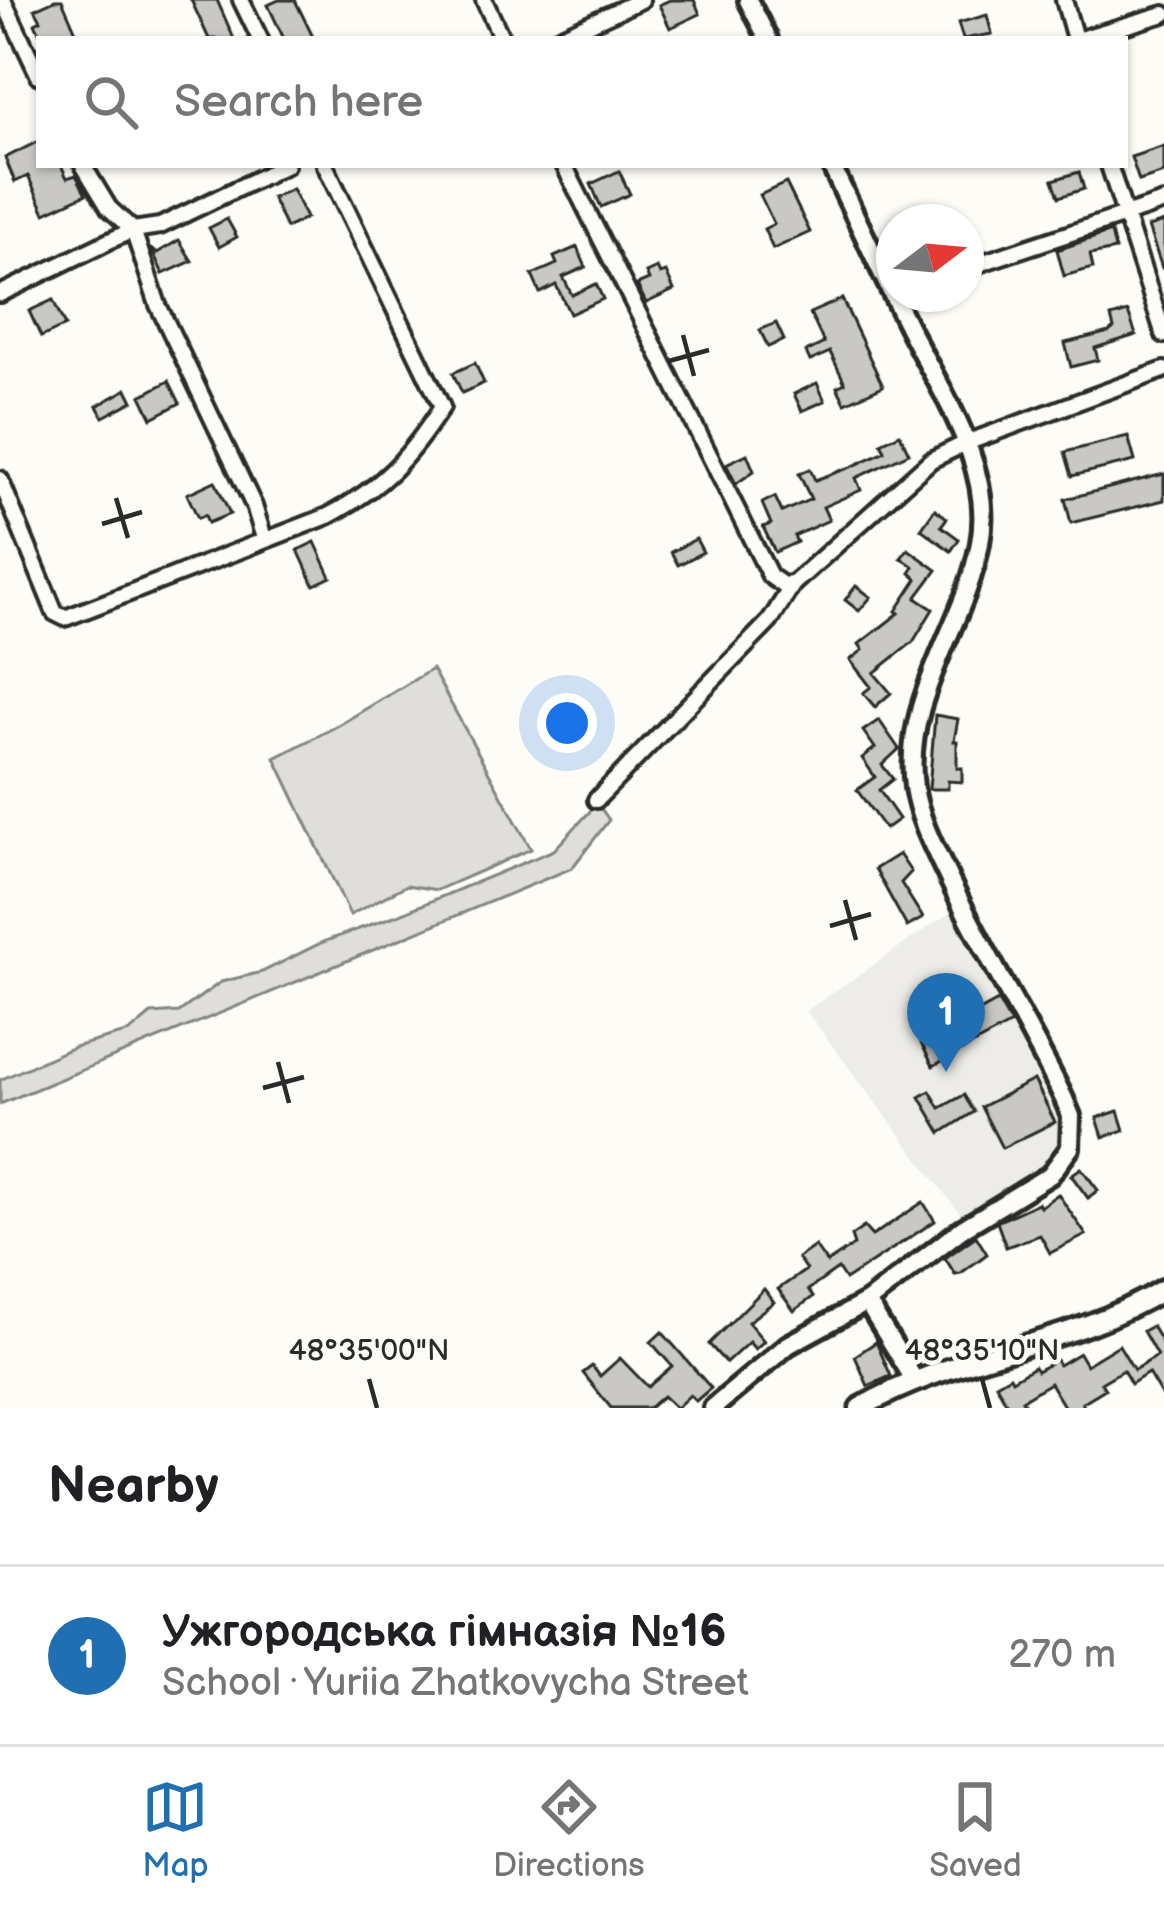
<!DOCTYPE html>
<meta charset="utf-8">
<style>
:root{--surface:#fff;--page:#f2f2f2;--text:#202124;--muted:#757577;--line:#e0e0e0;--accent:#1f6fb2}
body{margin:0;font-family:"Balsamiq Sans",sans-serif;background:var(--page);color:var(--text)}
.compass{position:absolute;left:876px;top:204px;width:108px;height:108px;border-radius:50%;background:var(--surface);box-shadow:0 3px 9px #0004;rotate:74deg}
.you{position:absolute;left:567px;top:723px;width:42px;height:42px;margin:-30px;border:9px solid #fff;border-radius:50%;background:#1a73e8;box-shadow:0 0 0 18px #1a73e833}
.badge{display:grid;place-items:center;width:78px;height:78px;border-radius:50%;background:var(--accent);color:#fff;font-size:39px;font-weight:700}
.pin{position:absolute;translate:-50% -99px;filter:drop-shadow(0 3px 6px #0008)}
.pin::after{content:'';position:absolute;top:63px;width:42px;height:36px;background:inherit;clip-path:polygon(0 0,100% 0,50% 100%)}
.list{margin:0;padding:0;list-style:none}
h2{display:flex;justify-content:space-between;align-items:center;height:156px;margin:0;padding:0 48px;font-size:51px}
h2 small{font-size:39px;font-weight:400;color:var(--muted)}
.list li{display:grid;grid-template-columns:78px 1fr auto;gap:36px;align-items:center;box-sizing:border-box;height:180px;padding:0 48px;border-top:3px solid var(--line)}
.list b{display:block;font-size:45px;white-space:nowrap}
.list p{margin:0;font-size:39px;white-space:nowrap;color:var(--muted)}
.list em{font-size:39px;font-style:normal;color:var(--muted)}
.icon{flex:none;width:66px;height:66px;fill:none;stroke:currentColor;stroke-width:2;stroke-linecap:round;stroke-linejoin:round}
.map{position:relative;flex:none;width:1164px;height:1408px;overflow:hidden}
.search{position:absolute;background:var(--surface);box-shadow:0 3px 9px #0004;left:36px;right:36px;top:36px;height:132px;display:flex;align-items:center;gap:30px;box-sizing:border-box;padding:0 42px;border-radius:0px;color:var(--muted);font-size:45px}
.sheet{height:336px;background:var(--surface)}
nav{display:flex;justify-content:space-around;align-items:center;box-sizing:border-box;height:168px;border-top:3px solid var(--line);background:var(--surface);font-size:33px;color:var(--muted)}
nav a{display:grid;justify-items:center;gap:6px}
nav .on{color:var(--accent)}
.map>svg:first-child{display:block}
.built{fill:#edece8}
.green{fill:#dfdeda;stroke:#858482;stroke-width:3}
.building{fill:#c9c8c4;stroke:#2b2b2b;stroke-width:3}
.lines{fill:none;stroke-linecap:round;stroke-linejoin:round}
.minor-casing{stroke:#2b2b2b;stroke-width:22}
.tertiary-casing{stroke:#2b2b2b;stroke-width:26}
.secondary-casing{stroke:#2b2b2b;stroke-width:27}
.minor{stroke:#fdfcf7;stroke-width:14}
.tertiary{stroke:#fdfcf7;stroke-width:16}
.secondary{stroke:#fdfcf7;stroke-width:18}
.ticks{fill:none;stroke:#2b2b2b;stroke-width:4.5}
.ticks-label{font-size:30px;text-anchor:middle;fill:#2b2b2b;stroke:#fdfcf7;stroke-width:9;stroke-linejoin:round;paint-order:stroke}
</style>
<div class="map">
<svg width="1164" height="1408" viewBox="0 0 1164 1408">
<rect width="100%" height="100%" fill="#fdfcf7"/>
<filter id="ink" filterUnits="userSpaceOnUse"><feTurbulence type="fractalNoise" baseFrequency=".00833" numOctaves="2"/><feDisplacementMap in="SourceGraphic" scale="24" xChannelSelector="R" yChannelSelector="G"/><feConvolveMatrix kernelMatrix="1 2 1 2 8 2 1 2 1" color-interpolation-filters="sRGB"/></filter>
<g filter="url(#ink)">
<!-- built -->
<path class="built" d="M954,910l114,217 -4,26 -102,63 -156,-205z"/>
<!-- green -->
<g class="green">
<path d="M432,669l99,180 -94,41 -30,-5 -57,30 -75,-157 64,-33z"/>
<path d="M594,807l8,3 7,10 -37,48 -572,236v-24l74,-33 56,-15 21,-18 28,-2 42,-30 41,-10 61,-30 77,-28 154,-64z"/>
</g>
<!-- building -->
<g class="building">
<path d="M55,0h7l17,39h-37l-7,-16 6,-3 -6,-11z"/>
<path d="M191,0h26l17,39h-25z"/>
<path d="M279,0h16l19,39h-30l-16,-34z"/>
<path d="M670,0h24l6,14 -30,14 -11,-23z"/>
<path d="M987,15l5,19 -29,5 -5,-16z"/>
<path d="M39,141v24h22l6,13 9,-3 10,19 -41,19 -17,-37 -13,6 -10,-24z"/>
<path d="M1164,146v27l-25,8 -8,-24z"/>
<path d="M619,171l11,23 -29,13 -10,-23z"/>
<path d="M1079,172l5,17 -25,8 -6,-17z"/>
<path d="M786,183l24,49 -37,17 -9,-20 10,-5 -14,-29z"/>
<path d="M292,189l14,29 -20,10 -14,-30z"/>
<path d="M227,219l10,18 -18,10 -10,-19z"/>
<path d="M1164,222v45l-2,1 -14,-41z"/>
<path d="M1111,232l4,18 -25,5 3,13 -29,8 -7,-26z"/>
<path d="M179,240l13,21 -29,13 -11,-24 5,3z"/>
<path d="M577,247l9,20 -23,10 9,18 24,-11 7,15 -33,15 -14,-29 -16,8 -8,-18 25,-11 -3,-7z"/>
<path d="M657,268l3,6 6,-2 8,18 -28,13 -9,-18 12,-5 -3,-7z"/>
<path d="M842,299l41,87 -38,17 -8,-16 8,-4 -15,-31 -20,9 -4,-9 18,-9 -14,-30z"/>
<path d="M53,300l12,26 -24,11 -12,-26z"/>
<path d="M1128,312l8,23 -41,13 3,12 -27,7 -6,-24 44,-11 5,-4 -3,-11z"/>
<path d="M776,323l8,17 -16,7 -8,-17z"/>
<path d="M475,363l9,20 -22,10 -9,-20z"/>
<path d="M169,381l11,22 -28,15 -11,-22z"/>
<path d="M817,383l8,18 -23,10 -8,-17z"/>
<path d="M127,389l6,12 -30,16 -6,-11z"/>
<path d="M900,434l9,19 -53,25 5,12 -38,17 6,13 -35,16 3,6 -22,10 -12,-25 8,-3 -9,-21 13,-6 7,15 29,-13 -12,-25 11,-5 5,11 36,-13 34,-16 -4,-8z"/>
<path d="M1128,436l7,25 -63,15 -7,-24z"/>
<path d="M747,454l7,17 -18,13 -10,-20z"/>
<path d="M1164,474v26l-93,23 -6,-24z"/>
<path d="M215,481l15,33 -22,9 -3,-8 -7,3 -11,-24z"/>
<path d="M935,509l12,9 -6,8 18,13 -8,12 -30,-22z"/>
<path d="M696,539l7,13 -25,13 -7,-13z"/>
<path d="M315,542l16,35 -17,8 -16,-35z"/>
<path d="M908,549l29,21 -21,28 17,11 -20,33 -39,31 17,20 -16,14 -12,-14 8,-6 -21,-27 13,-10 -4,-6 40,-31 -3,-2 21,-32 -7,-6 4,-6 -13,-9z"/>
<path d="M856,586l15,11 -12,14 -14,-11z"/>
<path d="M935,715l23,4 -4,22h3v27h5v14l-14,-1v8h-19z"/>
<path d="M879,720l20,29 -17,16 11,14 -14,11 20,29 -14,10 -28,-39 18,-13 -13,-19 13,-10 -12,-17z"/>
<path d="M899,854l12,18 -10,11 22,35 -16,9 -32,-58z"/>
<path d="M998,1001l13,23 -78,42 -12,-23z"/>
<path d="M1034,1080l21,42 -53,26 -21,-41z"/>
<path d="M930,1091l10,17 24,-13 10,17 -33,21 -21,-36z"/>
<path d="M1118,1111l6,19 -21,7 -6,-19z"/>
<path d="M1081,1168l17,22 -10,8 -17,-23z"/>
<path d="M1058,1194l28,41 -36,18 -10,-18 -34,12 -9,-25 41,-19 2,4z"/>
<path d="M923,1202l12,19 -90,59 -7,-11 -30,21 5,7 -19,14 -16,-22 28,-19 -8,-12 17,-12 12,17 27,-18 -3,-9 13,-9 8,9z"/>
<path d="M976,1236l11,18 -26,19 -6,1 -10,-16z"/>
<path d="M764,1289l10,13 -26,20 16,19 -9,8 -6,-7 -23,21 -17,-19z"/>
<path d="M1152,1326l12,20v54l-16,-27 -17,11 -8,-14 -22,13 4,6 -23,14 3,5h-20l-15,-25 -28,17 5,8h-18l-13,-24 14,-8 2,4 22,-13 3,4 19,-11 3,5 20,-12 7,12 33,-20 15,25 23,-14 -14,-25z"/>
<path d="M662,1332l49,56 -15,13 -6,-6 -14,13 -13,-12 -14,12h-38l-28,-35 9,-7 8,10 20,-18 28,29 24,-21 -21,-24z"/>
<path d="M876,1342l15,34 -23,10 -13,-30z"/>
</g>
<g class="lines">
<defs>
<g id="minor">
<path d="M3,0l36,76"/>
<path d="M241,0l19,39"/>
<path d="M484,0l18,39"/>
<path d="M1064,0l11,39"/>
<path d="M555,39l86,-39"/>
<path d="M1080,39l84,-25"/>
<path d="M83,165l26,43 24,22 25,75 96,201 10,32"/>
<path d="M564,165l206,411 13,9 10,-1"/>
<path d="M1109,165l55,170"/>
<path d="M966,268l198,-66"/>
<path d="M0,294l109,-53 24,-11 27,-4 126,-61"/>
<path d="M0,479l55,134 10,5 263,-102c55,-29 80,-57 114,-109l-117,-242"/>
<path d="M596,800l174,-179 23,-37 138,-124 35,-17 198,-73"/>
</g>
<g id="tertiary">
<path d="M748,0l20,39"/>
<path d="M867,1302l48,79"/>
<path d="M713,1408l75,-63 79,-43 95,-73 88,-54 20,-27 1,-32 -7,-17c-35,-74 -79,-144 -114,-218 -14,-30 -31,-61 -36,-94 -12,-90 51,-160 66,-244 15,-77 -42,-155 -74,-221 -26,-52 -50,-105 -75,-157"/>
</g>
<path id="secondary" d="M860,1408c96,-56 207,-60 304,-119"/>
</defs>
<!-- minor casing -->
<use href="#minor" class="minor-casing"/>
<!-- tertiary casing -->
<use href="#tertiary" class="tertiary-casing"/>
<!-- secondary casing -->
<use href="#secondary" class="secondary-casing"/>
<!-- minor -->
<use href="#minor" class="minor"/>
<!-- tertiary -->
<use href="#tertiary" class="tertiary"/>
<!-- secondary -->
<use href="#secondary" class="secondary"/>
</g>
</g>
<!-- ticks -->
<path class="ticks" d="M683,335l11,41M669,361l40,-11M116,498l12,40M102,524l40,-12M845,900l11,40M830,926l41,-12M278,1062l11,41M263,1088l41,-11M369,1379l8,29M982,1379l8,29"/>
<g class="ticks-label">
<text x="982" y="1360">48°35'10"N</text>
<text x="369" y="1360">48°35'00"N</text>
</g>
</svg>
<svg class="compass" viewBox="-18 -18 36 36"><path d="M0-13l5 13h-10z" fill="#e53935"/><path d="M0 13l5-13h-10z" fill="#757577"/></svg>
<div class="you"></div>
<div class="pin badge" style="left:946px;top:1072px">1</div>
<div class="search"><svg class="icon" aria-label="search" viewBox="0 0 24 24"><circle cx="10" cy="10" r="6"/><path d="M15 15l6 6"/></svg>Search here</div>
</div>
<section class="sheet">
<h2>Nearby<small></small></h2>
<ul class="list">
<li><span class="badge">1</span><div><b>Ужгородська гімназія №16</b><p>School · Yuriia Zhatkovycha Street</p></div><em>270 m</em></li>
</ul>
</section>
<nav>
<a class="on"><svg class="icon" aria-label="map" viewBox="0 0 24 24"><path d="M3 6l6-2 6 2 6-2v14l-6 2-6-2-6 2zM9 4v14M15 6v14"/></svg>Map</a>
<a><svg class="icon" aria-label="directions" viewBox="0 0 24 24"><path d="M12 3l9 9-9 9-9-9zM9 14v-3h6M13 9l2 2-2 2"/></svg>Directions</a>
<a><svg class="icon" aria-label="saved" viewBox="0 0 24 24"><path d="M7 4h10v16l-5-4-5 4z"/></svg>Saved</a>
</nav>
